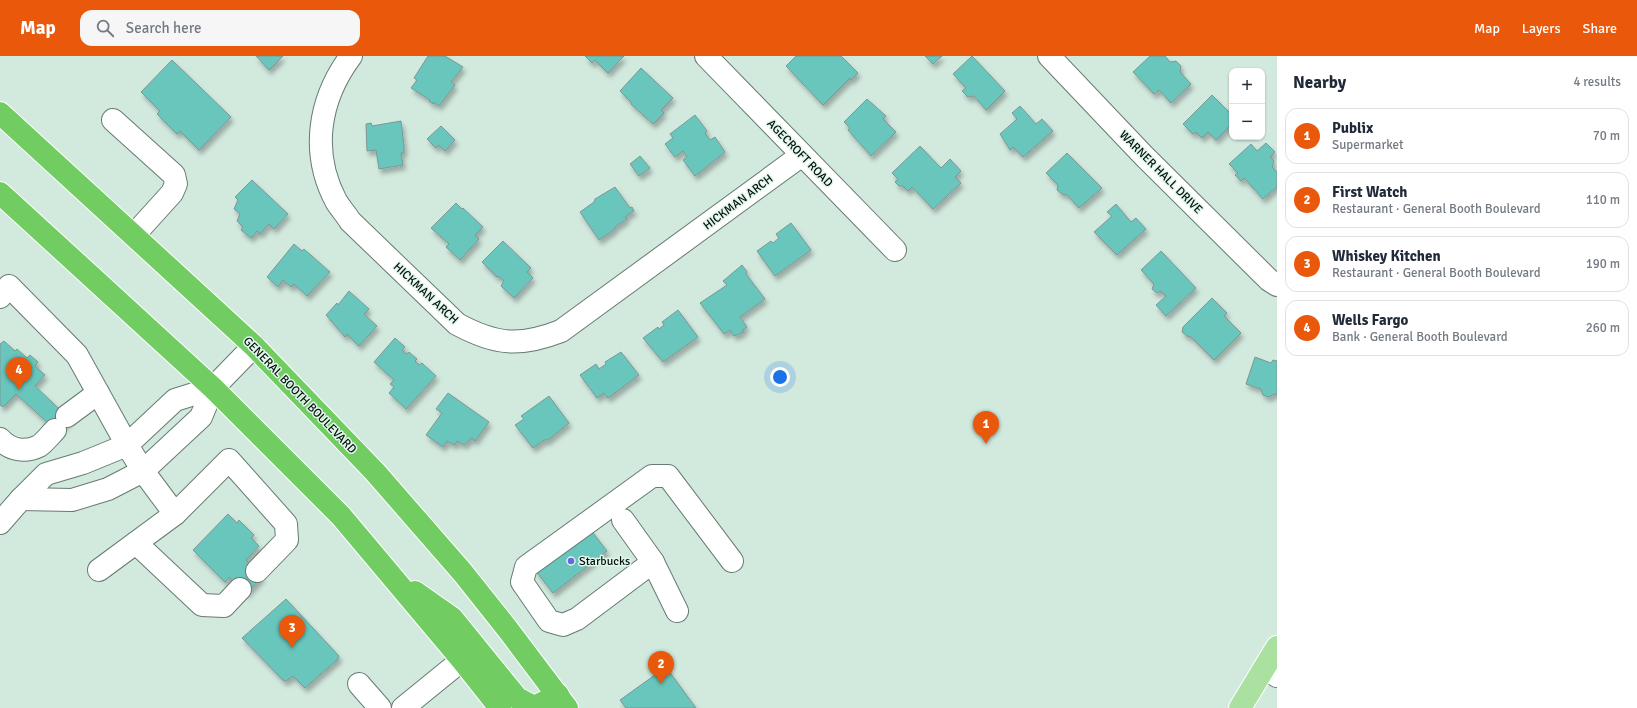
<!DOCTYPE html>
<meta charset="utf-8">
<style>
:root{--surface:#fff;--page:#f6f6f7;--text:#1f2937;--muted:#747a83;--line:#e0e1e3;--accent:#ea580c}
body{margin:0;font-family:Signika,sans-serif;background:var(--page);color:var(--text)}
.controls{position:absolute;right:12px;top:12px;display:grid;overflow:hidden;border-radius:8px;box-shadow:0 1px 3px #0004}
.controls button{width:36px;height:36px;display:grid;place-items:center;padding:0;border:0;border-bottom:1px solid var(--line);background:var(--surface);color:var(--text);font:20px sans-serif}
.you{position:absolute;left:780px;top:321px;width:14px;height:14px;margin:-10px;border:3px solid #fff;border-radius:50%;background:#1a73e8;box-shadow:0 0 0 6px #1a73e833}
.badge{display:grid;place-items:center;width:26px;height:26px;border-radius:50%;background:var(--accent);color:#fff;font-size:13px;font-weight:700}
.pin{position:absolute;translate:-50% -33px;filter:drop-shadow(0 1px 2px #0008)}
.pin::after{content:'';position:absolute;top:21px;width:14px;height:12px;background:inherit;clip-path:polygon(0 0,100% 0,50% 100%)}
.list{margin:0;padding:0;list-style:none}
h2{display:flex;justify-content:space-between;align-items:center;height:52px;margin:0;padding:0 16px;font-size:17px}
h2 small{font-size:13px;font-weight:400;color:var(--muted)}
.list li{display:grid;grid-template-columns:26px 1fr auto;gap:12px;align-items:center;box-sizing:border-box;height:56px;margin:0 8px 8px;padding:0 8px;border:1px solid var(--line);border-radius:12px}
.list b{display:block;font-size:15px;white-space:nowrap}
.list p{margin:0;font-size:13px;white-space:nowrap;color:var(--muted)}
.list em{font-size:13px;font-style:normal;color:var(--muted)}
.icon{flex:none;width:22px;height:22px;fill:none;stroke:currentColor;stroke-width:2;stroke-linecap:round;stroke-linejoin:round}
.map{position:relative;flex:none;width:1277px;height:652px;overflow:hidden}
header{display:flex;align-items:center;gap:24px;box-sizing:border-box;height:56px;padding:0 20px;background:var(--accent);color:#fff}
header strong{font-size:19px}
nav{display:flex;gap:22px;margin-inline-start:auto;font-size:14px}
.search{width:280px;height:36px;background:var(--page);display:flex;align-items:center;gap:10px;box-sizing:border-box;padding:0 14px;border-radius:12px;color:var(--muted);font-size:15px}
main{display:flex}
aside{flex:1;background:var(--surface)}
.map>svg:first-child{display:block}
.building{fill:#67c6bc;stroke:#7e9794;filter:url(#shadow)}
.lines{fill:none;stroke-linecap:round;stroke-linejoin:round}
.minor-casing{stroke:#667b71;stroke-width:24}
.major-casing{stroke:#fff;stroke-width:24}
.highway-casing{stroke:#fff;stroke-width:24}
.minor{stroke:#fff;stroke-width:22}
.major{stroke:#aae1a1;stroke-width:22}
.highway{stroke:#71cd62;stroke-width:22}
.poi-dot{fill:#6468e1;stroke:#e0f7eb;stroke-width:1.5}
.labels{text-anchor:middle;stroke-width:3;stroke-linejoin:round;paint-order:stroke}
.street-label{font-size:12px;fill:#080f0c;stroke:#e0f7eb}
.poi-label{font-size:12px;fill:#080f0c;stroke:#e0f7eb;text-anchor:start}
</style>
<header>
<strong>Map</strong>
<div class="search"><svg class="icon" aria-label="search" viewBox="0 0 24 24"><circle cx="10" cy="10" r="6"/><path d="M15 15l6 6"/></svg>Search here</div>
<nav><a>Map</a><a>Layers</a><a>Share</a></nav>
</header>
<main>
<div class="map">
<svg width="1277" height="652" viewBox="0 0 1277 652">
<defs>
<filter id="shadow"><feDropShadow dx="2.5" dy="4.5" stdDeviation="2" flood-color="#0004"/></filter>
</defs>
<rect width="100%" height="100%" fill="#d2e9de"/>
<!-- building -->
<g class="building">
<path d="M256,0h27l-14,14z"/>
<path d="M428,0h17l18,11 -12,15 4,3 -16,21 -5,-4 -1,2 -4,-3 1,-1 -19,-12 6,-8 -3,-2z"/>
<path d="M585,0h39l-16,17 -13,-13 -3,3z"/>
<path d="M796,0h45l17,17 -7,7 -1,-2 -27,27 -37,-39z"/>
<path d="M925,0h17l-9,8z"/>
<path d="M972,0l33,35 -19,19 -12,-14 -6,1 -6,-6 4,-3 -13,-14z"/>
<path d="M1150,0h15l5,6 6,-1 5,5 -1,6 11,12 -20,19 -12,-13 -5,4 -21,-22z"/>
<path d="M172,4l59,57 -32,33 -19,-19 -3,3 -20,-20 3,-3 -19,-19z"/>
<path d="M641,12l32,30 -12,12 3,3 -11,11 -22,-20v-2l-11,-11z"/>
<path d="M1212,39l20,20v9l-16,16 -8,-8 -6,6 -6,-6 -3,2 -10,-10z"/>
<path d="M867,43l19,17 -3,3 13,13 -25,24 -23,-26 2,-2 -6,-6z"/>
<path d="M1020,50l16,18 6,-5 11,12 -30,26 -10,-10 -3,3 -10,-16 17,-15 -5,-6z"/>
<path d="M695,59l12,16 -2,2 5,7 5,-3 10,15 -30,24 -12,-16 4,-3 -4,-6 -8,6 -10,-13 8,-6 -3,-4z"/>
<path d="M401,65l3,25v7h-3l2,12 -24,4 -3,-19 -9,1 -1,-27 5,-1 1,3z"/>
<path d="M441,70l14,14 -10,11 -6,-6 -3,3 -9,-9z"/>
<path d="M1266,87l9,9 -5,5 4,4 -2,6 5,5v15l-14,12 -19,-21 -3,3 -6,-6 3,-2 -9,-9 22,-20 6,7z"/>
<path d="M920,90l21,22 9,-9 11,12 -6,6 6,6 -28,26 -21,-22 -4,4 -5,-5h-4l-4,-4 3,-3 -6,-6z"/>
<path d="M1067,97l35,35 -23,20 -12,-13 -5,-1 -5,-4 1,-5 -12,-12z"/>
<path d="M640,100l10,12 -11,8 -9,-12z"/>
<path d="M252,124l36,34 -14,15 -5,-5 -9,10 -3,-3 -6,7 -10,-8 2,-3 -6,-6 3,-7 -6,-5 4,-9 -3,-3z"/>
<path d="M615,131l15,21 2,-1 2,4 -9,6 2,2 -12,8v2l-16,11 -19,-28 14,-10 1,-3z"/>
<path d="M456,147l6,6 1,-1 20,19 -8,8 4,4 -19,21 -14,-13 3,-3 -18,-16z"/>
<path d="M1116,148l15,18 5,-4 10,11 -29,26 -23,-23 18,-16 -5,-4z"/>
<path d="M791,167l20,27 -36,26 -18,-25 14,-10 2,2 6,-5 -3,-4z"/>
<path d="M503,185l28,27 -4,4 6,6 -19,20 -13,-12 3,-5 -6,-5 -1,1 -15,-15z"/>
<path d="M294,188l8,7 2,-2 26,23 -23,24 -13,-12 -3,3 -8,-7 -5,7 -11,-10z"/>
<path d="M1161,195l35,37 -30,28 -10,-11 10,-9 -5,-5 -4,2 -5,-4 2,-5 -13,-14z"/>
<path d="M742,209l5,7 -1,2 19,25 -25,18 7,10 -5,3 2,2 -10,4 -4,-6 -6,4 -24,-31 27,-18 -4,-4z"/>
<path d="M349,235l20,18 -5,5 13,12 -18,20 -12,-12 -2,3 -19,-22 11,-12 1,2z"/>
<path d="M1212,242l15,15 -3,3 17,17 -27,27 -23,-23 -4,-1 -5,-4 1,-5z"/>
<path d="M678,254l20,27 -35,25 -20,-24 15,-11 1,2 5,-4 -2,-3z"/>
<path d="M395,282l10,9 -3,3 4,4 3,-2 8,7 -2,2 4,4 3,-2 14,13 -30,33 -17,-16 5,-6 -4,-3 4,-4 -20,-18z"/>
<path d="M4,285l11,10 2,-2 10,9 3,-3 8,7 -3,4 10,9 -10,11 35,33 -12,13 -42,-38 -13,13 -3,-2v-61z"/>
<path d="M621,296l18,23 -31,23 -4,-5 -7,5 -17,-23 16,-11 3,5 7,-5 -1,-2z"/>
<path d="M1255,301l16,6 2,-3 4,1v34l-3,-1 -5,3 -6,-2 -2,-6 -15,-5z"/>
<path d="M448,337l41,29 -14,19 -3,-3 -8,7 -7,-4 -2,4 -8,-4 -4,6 -17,-12 16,-22 -6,-4z"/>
<path d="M549,340l20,27 -21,17h-4l-11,8 -18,-23 9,-6 -3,-3z"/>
<path d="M228,458l9,9 2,-3 15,15 -3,3 8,8 -13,14 16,17 -16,17 -17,-17 -4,5 -32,-32z"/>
<path d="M590,473l17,22 -54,42 -18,-23z"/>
<path d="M286,543l53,57 -1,3 -33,29 -12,-12 -7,5 -3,-1 -41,-42z"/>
<path d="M666,611l30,41h-70l-6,-8z"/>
</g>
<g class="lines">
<defs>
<g id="minor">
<path d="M351,0c-32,43 -41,96 -15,145 4,7 10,13 14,20l107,103c39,21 63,23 104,7l241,-176"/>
<path d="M706,0l189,194"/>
<path d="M1049,0l95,100 125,124 8,5"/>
<path d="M113,64l61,55 2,9 -4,9 -38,42"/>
<path d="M0,241l9,-11 68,69 50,90 16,26 32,43"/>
<path d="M67,360l31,-23"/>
<path d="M0,383c10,11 25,14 39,7 6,-4 11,-11 16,-16"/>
<path d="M21,443l51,1 36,-11 35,-18 58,-54 12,-29 41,-42"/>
<path d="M623,464l30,42 24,49"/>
<path d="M0,467l21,-24 25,-25 37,-11 44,-18 48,-45 38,-12"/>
<path d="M136,487l66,62 22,1 16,-17"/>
<path d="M653,506l-76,57 -14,6 -14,-4 -27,-39 4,-15 126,-91h16l64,85"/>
<path d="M99,514l76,-56 54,-54 57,64 1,16 -30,31"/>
<path d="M1265,612l12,8"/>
<path d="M359,628l21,24"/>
<path d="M403,652l59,-48"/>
</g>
<path id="major" d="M1240,652l37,-61"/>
<g id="highway">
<path d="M0,57l254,233 121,126 88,101 46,58 58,77"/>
<path d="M0,137l213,195 128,128 121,144 38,48"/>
<path d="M415,536l37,26 65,80 17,9 24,-12"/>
</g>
</defs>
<!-- minor casing -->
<use href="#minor" class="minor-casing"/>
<!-- major casing -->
<use href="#major" class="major-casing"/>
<!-- highway casing -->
<use href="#highway" class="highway-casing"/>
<!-- minor -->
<use href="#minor" class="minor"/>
<!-- major -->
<use href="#major" class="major"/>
<!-- highway -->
<use href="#highway" class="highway"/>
</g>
<!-- markers -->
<circle class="poi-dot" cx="571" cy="505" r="4"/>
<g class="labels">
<!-- street labels -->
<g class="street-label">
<text transform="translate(800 97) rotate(46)" y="4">AGECROFT ROAD</text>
<text transform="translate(1161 116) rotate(45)" y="4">WARNER HALL DRIVE</text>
<text transform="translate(738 146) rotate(-37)" y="4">HICKMAN ARCH</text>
<text transform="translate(426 237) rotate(43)" y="4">HICKMAN ARCH</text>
<text transform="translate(300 339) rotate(46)" y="4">GENERAL BOOTH BOULEVARD</text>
</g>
<!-- poi labels -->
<g class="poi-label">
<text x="579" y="509">Starbucks</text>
</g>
</g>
</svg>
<div class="controls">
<button>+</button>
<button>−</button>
</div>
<div class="you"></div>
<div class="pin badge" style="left:986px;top:388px">1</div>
<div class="pin badge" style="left:661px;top:628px">2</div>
<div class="pin badge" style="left:292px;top:592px">3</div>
<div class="pin badge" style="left:19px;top:334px">4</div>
</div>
<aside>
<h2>Nearby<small>4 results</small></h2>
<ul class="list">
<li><span class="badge">1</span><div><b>Publix</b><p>Supermarket</p></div><em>70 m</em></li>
<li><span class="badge">2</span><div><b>First Watch</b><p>Restaurant · General Booth Boulevard</p></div><em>110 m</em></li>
<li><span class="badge">3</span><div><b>Whiskey Kitchen</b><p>Restaurant · General Booth Boulevard</p></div><em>190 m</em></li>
<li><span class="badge">4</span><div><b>Wells Fargo</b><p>Bank · General Booth Boulevard</p></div><em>260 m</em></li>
</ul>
</aside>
</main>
